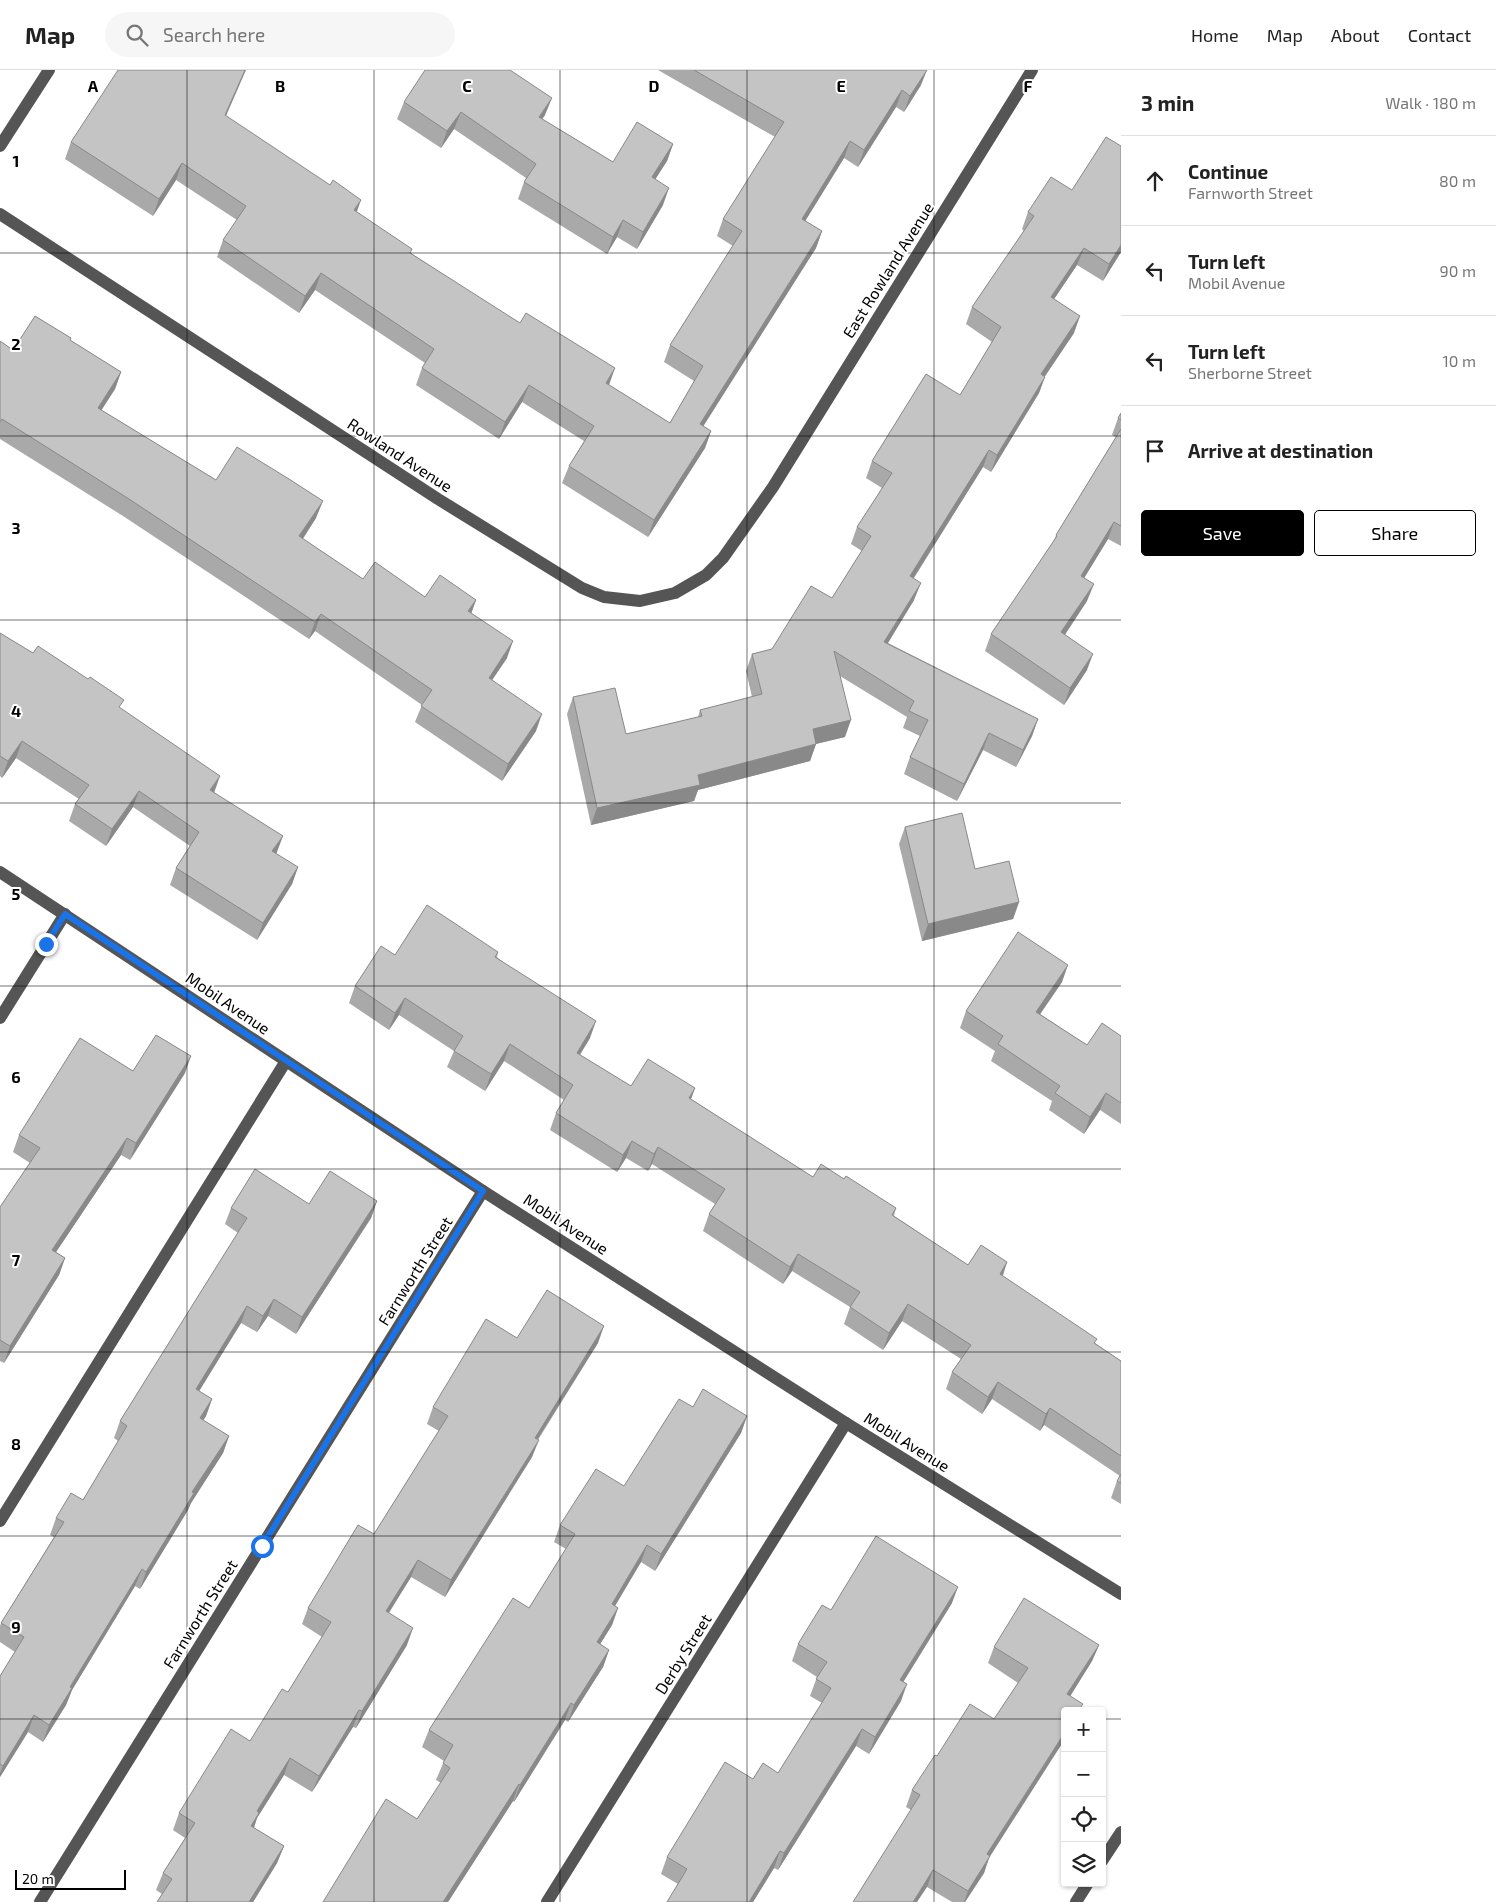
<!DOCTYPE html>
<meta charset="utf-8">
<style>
:root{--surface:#fff;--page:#f6f6f6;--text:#222;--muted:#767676;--line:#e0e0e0;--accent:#000}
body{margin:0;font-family:"Exo 2",sans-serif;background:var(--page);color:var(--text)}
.controls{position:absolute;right:15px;bottom:15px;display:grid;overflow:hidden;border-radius:5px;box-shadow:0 1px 4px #0004}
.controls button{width:45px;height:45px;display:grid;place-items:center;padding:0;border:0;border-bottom:1px solid var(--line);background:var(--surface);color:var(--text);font:25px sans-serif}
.scale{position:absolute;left:15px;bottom:12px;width:111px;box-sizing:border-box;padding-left:5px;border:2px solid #000;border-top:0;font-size:14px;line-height:18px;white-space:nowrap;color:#000;-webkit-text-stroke:4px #fff;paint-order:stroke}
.stop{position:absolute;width:15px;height:15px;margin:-11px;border:4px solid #1a73e8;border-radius:50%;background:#fff}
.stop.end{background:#1a73e8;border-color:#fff;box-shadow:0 1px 5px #0008}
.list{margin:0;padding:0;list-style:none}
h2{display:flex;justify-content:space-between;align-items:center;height:65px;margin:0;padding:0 20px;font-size:21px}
h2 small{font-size:16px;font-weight:400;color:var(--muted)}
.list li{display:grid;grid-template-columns:32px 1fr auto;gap:15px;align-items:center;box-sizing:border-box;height:90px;padding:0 20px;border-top:1px solid var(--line)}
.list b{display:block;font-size:19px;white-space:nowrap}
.list p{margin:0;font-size:16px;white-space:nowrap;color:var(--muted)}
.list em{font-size:16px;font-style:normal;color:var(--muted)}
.actions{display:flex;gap:10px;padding:15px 20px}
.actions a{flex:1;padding:11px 0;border:1px solid var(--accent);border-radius:5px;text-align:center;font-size:18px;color:var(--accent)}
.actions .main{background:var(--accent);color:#fff}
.icon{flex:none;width:28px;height:28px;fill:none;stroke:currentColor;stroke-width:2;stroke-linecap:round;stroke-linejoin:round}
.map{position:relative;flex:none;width:1121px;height:1832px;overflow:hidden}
header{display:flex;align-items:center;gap:30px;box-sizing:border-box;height:70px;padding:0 25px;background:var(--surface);border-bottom:1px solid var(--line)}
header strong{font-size:24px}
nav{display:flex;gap:28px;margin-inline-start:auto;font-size:18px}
.search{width:350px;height:45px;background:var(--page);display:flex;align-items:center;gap:12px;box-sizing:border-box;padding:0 18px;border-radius:28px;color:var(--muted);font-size:19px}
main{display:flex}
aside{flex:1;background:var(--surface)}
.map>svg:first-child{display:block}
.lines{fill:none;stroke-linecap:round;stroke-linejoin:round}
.minor{stroke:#555;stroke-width:12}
.wall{fill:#a9a9a9}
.shaded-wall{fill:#898989}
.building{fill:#c4c4c4;stroke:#898989}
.route{stroke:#1a73e8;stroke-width:6}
.grid{fill:none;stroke:#000;stroke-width:1;stroke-opacity:0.55}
.labels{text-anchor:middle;stroke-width:4;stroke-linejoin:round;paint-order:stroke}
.street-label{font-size:16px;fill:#000;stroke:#fff}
.grid-label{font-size:16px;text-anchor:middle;font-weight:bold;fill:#000;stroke:#fff;stroke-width:4;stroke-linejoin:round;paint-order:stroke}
</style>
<header>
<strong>Map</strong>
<div class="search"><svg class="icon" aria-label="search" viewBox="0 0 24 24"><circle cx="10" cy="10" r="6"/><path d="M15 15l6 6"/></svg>Search here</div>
<nav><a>Home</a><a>Map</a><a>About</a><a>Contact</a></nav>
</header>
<main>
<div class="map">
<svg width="1121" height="1832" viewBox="0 0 1121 1832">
<rect width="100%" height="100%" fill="#fff"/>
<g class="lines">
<!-- minor -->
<g class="minor">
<path d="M0,76l49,-76"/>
<path d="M0,144l438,285 144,89 22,9 36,4 35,-8 31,-18 17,-17 50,-71 259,-417"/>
<path d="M0,802l483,319 363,232 275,171"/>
<path d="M0,948l65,-104"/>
<path d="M0,1451l286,-460"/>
<path d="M1102,1791l19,-29"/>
<path d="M40,1832l443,-711"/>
<path d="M547,1832l299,-479"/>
<path d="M1076,1832l12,-19"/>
</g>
</g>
<!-- wall -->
<g class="wall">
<path d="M658,0h163l100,15 -17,27 -8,-5 -38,60 -14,-9 -39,63 17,10 -6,17 -113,178 8,5 -6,17 -57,89 -86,-54 7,-17 15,-25 -62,-39 -23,37 -83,-54 6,-17 3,-5 -110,-73 -16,23 -82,-56 6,-17 14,-20 -61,-40 -23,36 -88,-57 6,-17 155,-26 131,96 54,41 198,132 61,38 24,-42 -30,-19 6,-17 63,-99 -16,-10 6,-17 52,-82z"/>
<path d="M404,32l141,13 -3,4 71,43 60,-18 -6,17 -12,18 8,26 -26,44 -20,-12 -10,17 -89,-55 6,-17 2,-4 -72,-49 -13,19 -44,-29z"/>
<path d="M1121,76v106l-18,29 -26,-16 -23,34 20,34 -29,43 -6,17 -48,79 -8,-5 -69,111v22l-26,43 150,76 -6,17 -16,31 -33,-17 -26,51 -53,-27 6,-17 10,-21 -17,-8 4,-11 -67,-41 5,61 -29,7 -6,17 -112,29 -4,11 -103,24 -24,-111 6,-17 53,37 72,-17 2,-7 52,-13 -6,-26 6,-17 20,-5 60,-51 30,-47 -11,-7 6,-17 25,-39 -16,-10 6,-17 88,-66 32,-53 -26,-18 6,-17 52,-76 -2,-2 6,-17 44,-22z"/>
<path d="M70,270l51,32 -6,17 -14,21 115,70 100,38 -13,21 60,40 62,18 51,3 -5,13 36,45 -15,22 44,51 -34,50 -87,-59 7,-17 -107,-74 -6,8 -186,-123 -123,-77v-98l13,9z"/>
<path d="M1121,343v133l-13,-7 -24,39 3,23 -22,34 22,35 -23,35 -79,-54 6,-17 63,-93 2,-6 60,-98 -4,-2 6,-17z"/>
<path d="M0,563l121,76 93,83 63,60 -1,2 22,13 -6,17 -35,56 -87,-55 6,-17 14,-22 -57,-39 -27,39 -37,-25 6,-17 4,-5 -63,-41 -14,20 -2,-2z"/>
<path d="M905,757l70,42 44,33 -6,17 -91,22 -23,-97z"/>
<path d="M498,882l-1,5 93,81 -10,17 51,31 64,2 -4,11 122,78 31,2 52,29 -2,8 74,49 39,-3 -4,14 92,67 26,18v143l-10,-6 6,-17 3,-5 -76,-51 -4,6 -48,-32 -10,15 -36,-25 6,-17 9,-13 -59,-38 -19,29 -39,-26 6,-17 -58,-36 -9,13 -80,-53 6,-17 6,-10 -63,-40 -4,7 -22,-13 -9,14 -67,-42 6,-17 8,-13 -60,-39 -19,30 -38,-24 7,-16 -55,-36 -10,15 -40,-27 6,-17 40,-31z"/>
<path d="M1062,912l-22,32 47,31 34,-9v88l-21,-14 -16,24 -35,-24 3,-9 -61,-40 4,-10 -35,-23 6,-17z"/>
<path d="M133,1001l52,2 -55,87 -9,-5 -65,97 9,6 -6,17 -55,88 -4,-2v-154l30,-44 -17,-11 6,-17z"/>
<path d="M377,1131l-6,17 -75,116 -28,-18 -11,16 -16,-9 -42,68 13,8 -6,17 -3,4 26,16 -6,17 -32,50 -3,7 -48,79 -5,-3 -63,104 -6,15 -23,37 -15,-10 -28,45v-101l15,-24 -15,-10v-16l1,-3 53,-86 -4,-2 6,-17 27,-18 35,-59 -4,-3 6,-17 118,-188 -13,-9 6,-16z"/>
<path d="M517,1268l81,5 -60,97 -6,17 -87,140 -34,-20 -22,36 18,32 -51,83 -3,-1 -41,65 -28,-17 -27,43 -3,10 30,18 -7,17 -24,39h-96l5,-8 -6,-4 7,-17 22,-35 -12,-8 6,-17 71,-72 38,-49 34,-55 -20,-13 6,-16 66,-74 65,-103 -12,-7 6,-17z"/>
<path d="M693,1337l54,9 -6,17 -86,138 -14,-9 -26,44 3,2 -6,17 -12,19 9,6 -6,17 -35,55 -3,-2 -51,82 -1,-1 -65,101h-125l94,-83 24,-36 -5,-3 8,-19 -22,-14 7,-17 100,-122 37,-59 -12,-7 6,-17 64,-39z"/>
<path d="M952,1533l-49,79 -2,19 -32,53 -13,-8 -78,124 -4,-2 -21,34h-86l11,-18 -17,-10 6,-17 86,-78 25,-6 44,-70 -12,-7 7,-19 -25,-16 6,-17 33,-34z"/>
<path d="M1099,1575l-7,16 -22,35 -81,162 -5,15 -19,29h-13l-25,-15 -16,-77 -5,-3 6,-17 25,-34 57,-37 24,-36 -30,-20 6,-16z"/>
</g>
<!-- shaded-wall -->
<g class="shaded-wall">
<path d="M245,0h1l-27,62 6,-17z"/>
<path d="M927,0l-6,15 -17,27 6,-16z"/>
<path d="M902,20l-6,17 -38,60 6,-17z"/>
<path d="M552,28l-7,17 -13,19 7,-17z"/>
<path d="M461,42l-7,17 -13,19 6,-17z"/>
<path d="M850,71l-6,17 -48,78 6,-17z"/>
<path d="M673,74l-6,17 -21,33 6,-17z"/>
<path d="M182,93l-6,17 -23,36 6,-17z"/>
<path d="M669,118l-6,17 -26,44 6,-17z"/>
<path d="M361,130l-6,17 -1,-7z"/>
<path d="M623,150l-6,17 -10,17 6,-17z"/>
<path d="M822,161l-6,17 -122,193 6,-17z"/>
<path d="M1121,175v7l-18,29 6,-17z"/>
<path d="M1084,178l-7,17 -33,49 7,-17z"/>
<path d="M321,203l-6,17 -16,23 6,-17z"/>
<path d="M1080,246l-6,17 -39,58 6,-17z"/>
<path d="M615,298l-6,17 -3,-2z"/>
<path d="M121,302l-6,17 -23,36 6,-17z"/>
<path d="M1045,307l-6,16 -48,79 6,-17z"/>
<path d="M529,315l-7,17 -23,37 6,-17z"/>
<path d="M711,361l-6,17 -57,89 6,-17z"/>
<path d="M989,380l-6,17 -79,126 6,-17z"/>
<path d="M323,431l-7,17 -23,35 6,-17z"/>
<path d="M1114,452l-6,17 -33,54 6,-17z"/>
<path d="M921,513l-7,17 -36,59 6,-17z"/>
<path d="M1094,514l-7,17 -32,48 6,-17z"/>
<path d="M476,530l-6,17 -2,-6z"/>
<path d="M321,544l-6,17 -6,8 6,-17z"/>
<path d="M513,571l-6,17 -25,37 7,-17z"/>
<path d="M1093,584l-6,16 -23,35 6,-17z"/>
<path d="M542,644l-6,17 -34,50 6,-17z"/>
<path d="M1038,649l-6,17 -16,31 7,-17z"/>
<path d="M851,650l-6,17 -38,9 6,-17z"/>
<path d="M989,663l-6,17 -26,51 7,-17z"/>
<path d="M22,671l-6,17 -14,20 6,-17z"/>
<path d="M816,674l-6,17 -112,29 -4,11 -103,24 6,-17 101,-33z"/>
<path d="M220,706l-6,17 -4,-3z"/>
<path d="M139,721l-6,16 -27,39 6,-17z"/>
<path d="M283,766l-6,16 -11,16 6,-17z"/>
<path d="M298,797l-6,17 -35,56 6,-17z"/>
<path d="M1019,832l-6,17 -91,22 6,-17z"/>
<path d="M1068,895l-6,17 -32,47 6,-17z"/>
<path d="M405,928l-6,17 -10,15 6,-17z"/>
<path d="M596,951l-6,17 -20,32 7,-17z"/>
<path d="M510,974l-6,17 -19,30 6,-17z"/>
<path d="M191,986l-6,17 -55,87 6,-17z"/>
<path d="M695,1018l-6,16v-6z"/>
<path d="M1106,1023l-6,17 -16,24 6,-17z"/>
<path d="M127,1068l-6,17 -75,112 6,-17z"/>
<path d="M632,1071l-6,17 -9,14 6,-17z"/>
<path d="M658,1077l-6,17 -4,7 6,-17z"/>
<path d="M377,1131l-6,17 -75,116 6,-17z"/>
<path d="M798,1184l-6,17 -9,13 7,-17z"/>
<path d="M65,1188l-6,17 -55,88 6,-17z"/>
<path d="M1007,1192l-6,17 -1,-5z"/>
<path d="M274,1229l-6,17 -11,16 6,-16z"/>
<path d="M908,1234l-6,17 -19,29 6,-17z"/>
<path d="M247,1236l-6,17 -51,83 6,-17z"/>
<path d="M604,1256l-6,17 -70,111 7,-16z"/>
<path d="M998,1312l-6,17 -10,15 6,-17z"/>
<path d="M212,1329l-6,17 -12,19 6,-17z"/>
<path d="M1050,1338l-6,17 -4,6 6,-17z"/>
<path d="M747,1346l-6,17 -86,138 6,-17z"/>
<path d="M229,1366l-6,17 -32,50 -3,7 -48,79 6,-17 46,-80z"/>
<path d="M539,1370l-7,17 -87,140 6,-17z"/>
<path d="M647,1475l-6,17 -35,59 6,-17z"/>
<path d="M418,1490l-7,17 -32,51 7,-17z"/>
<path d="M142,1499l-7,17 -63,104 -6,15 -23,37 6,-17 21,-38z"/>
<path d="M958,1517l-6,16 -58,94 6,-17z"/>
<path d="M618,1538l-6,17 -21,34 6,-17z"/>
<path d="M413,1558l-6,17 -51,83 6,-17z"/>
<path d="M1099,1575l-7,16 -31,50 6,-17z"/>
<path d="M609,1580l-6,17 -35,55 6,-17z"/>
<path d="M907,1614l-6,17 -32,53 6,-17z"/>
<path d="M571,1633l-6,17 -51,82 6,-17z"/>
<path d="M359,1640l-6,17 -41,65 7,-16z"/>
<path d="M34,1645l-6,17 -28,45v-4l3,-7z"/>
<path d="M862,1659l-6,17 -78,124 6,-17z"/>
<path d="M1065,1662v7l-76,119 -5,15 -19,29h-1l4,-11 19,-37z"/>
<path d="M290,1688l-6,17 -27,43 -4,12 -8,13 12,-32z"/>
<path d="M519,1714l-6,17 -65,101h-5z"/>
<path d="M284,1776l-7,17 -24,39h-4z"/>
<path d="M780,1781l-6,17 -21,34h-4z"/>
<path d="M933,1800l-6,17 -10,15h-4z"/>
</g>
<!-- building -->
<g class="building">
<path d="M118,0h127l-20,45 105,70 3,-5 28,20 -7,10 58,39 -2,4 110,70 6,-10 89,55 -9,15 64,40 33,-57 -33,-21 72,-114 -19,-12 61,-97 -90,-52h233l-17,26 -8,-6 -38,60 -14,-9 -48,78 20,12 -122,193 11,7 -57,89 -85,-54 25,-40 -65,-41 -24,37 -83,-54 12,-19 -113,-76 -16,23 -82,-56 23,-34 -64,-43 -23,36 -88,-57z"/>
<path d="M425,0h85l42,28 -13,19 74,45 24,-40 36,22 -21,33 17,11 -26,44 -20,-12 -10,17 -89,-55 12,-18 -75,-52 -14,19 -43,-29z"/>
<path d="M1106,67l15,9v99l-12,19 -25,-16 -33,49 29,19 -39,58 4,3 -48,78 -8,-5 -79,126 11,7 -37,59 154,77 -15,31 -34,-17 -25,51 -54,-27 18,-37 -19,-9 5,-10 -80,-50 17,69 -38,9 3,15 -118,31 2,10 -103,23 -24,-111 42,-9 11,46 76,-18 -2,-6 62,-16 -10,-40 20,-5 39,-63 21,12 39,-62 -14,-9 35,-54 -20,-12 54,-87 34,21 41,-68 -29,-20 62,-91 -6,-4 23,-35 21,13z"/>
<path d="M35,246l36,22 -1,2 51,32 -23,36 118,72 21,-33 52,32 34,22 -24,35 64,43 12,-17 50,35 15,-22 36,25 -8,11 45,30 -24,37 53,36 -34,50 -87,-58 11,-16 -111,-76 -6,8 -186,-123 -127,-80 -2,3v-81l13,9z"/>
<path d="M1121,343v7l-3,-2z"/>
<path d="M1121,359v97l-7,-4 -33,54 13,8 -33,48 32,22 -23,34 -79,-54 66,-98 -1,-1z"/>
<path d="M0,563l33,20 5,-7 50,33 2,-2 34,23 -5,7 101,69 -10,14 73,46 -11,15 26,16 -35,56 -87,-55 23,-36 -60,-41 -27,38 -37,-25 14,-19 -67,-44 -14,20 -8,-5z"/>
<path d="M962,743l13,56 34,-8 10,41 -91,22 -23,-97z"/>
<path d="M427,835l71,47 -3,5 101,64 -19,32 54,33 17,-27 47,29 -6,10 124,79 8,-13 23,15 2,-3 50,32 -4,7 76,50 13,-20 26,17 -7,12 97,65 -3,4 27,18v95l-71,-48 -4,6 -48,-32 -10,15 -36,-25 19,-27 -63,-41 -19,29 -39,-26 10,-15 -62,-38 -8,13 -81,-53 16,-25 -67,-42 -4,7 -22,-13 -9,14 -67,-42 17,-28 -63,-41 -19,30 -37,-23 9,-15 -58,-38 -10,15 -40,-27 26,-40 14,9z"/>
<path d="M1018,862l50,33 -32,47 51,33 15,-22 19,13v67l-15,-10 -16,24 -35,-24 5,-7 -62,-42 5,-8 -37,-25z"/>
<path d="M156,965l35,21 -55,87 -9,-5 -75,112 13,8 -55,88 -10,-6v-133l40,-59 -21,-13 61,-97 53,33z"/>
<path d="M255,1099l54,35 21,-33 47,30 -75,116 -28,-18 -11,17 -16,-10 -51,83 16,10 -12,19 29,18 -37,56 2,1 -48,79 -4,-3 -72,118 2,1 -23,37 -15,-10 -31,51 -3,-2v-88l24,-39 -23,-14 63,-101 -8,-4 15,-25 12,7 44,-74 -7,-5 127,-203 -16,-10z"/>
<path d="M547,1220l57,36 -69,112 4,2 -88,140 -33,-20 -32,51 27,17 -51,83 -3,-1 -40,66 -29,-18 -33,53 2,2 -8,13 33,20 -35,56h-92l15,-23 -9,-6 32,-50 -16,-10 52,-84 19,12 32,-52 6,3 43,-70 -23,-14 50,-83 16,9 74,-118 -15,-9 53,-88 31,19z"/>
<path d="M703,1319l44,27 -86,138 -14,-9 -35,59 6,4 -21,34 12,8 -35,55 -3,-2 -51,82 -1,-1 -76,118h-120l63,-103 31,20 33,-51 -7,-5 10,-18 -24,-15 84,-132 16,10 46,-74 -15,-9 36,-56 28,17 55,-87 14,8z"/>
<path d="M1121,1404v9l-4,-2z"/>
<path d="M876,1466l82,51 -58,93 7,4 -32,53 -13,-8 -78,124 -4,-2 -31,51h-82l20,-33 -20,-12 58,-95 28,17 10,-16 15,10 53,-85 -15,-9 11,-17 -29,-18 24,-39 9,5z"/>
<path d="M1024,1528l75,47 -32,49 16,10 -5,7h-13v21l-78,122 3,2 -22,35 -35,-21 -20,32h-60l67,-107 -8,-5 23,-35 2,1 33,-52 24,15 34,-51 -34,-21z"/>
</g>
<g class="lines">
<!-- route -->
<path class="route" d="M46,874l19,-30 418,277 -221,355"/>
</g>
<!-- grid -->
<path class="grid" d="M187,0v1832M374,0v1832M560,0v1832M747,0v1832M934,0v1832M0,183h1121M0,366h1121M0,550h1121M0,733h1121M0,916h1121M0,1099h1121M0,1282h1121M0,1466h1121M0,1649h1065M1102,1649h19"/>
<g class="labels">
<!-- street labels -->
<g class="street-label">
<text transform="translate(888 200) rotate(-58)" y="6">East Rowland Avenue</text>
<text transform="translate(400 385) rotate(33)" y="6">Rowland Avenue</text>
<text transform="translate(228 933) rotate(34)" y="6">Mobil Avenue</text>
<text transform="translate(566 1154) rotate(33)" y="6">Mobil Avenue</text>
<text transform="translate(415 1201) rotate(-58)" y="6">Farnworth Street</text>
<text transform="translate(907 1372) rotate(32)" y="6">Mobil Avenue</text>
<text transform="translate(200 1544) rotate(-58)" y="6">Farnworth Street</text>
<text transform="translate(683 1584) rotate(-58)" y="6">Derby Street</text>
</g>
</g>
<g class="grid-label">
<text x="93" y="22">A</text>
<text x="280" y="22">B</text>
<text x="467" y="22">C</text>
<text x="654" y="22">D</text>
<text x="841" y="22">E</text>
<text x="1028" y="22">F</text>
<text x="16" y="97">1</text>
<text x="16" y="280">2</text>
<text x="16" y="464">3</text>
<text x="16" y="647">4</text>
<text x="16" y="830">5</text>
<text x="16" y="1013">6</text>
<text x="16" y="1196">7</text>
<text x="16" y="1380">8</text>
<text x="16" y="1563">9</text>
</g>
</svg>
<div class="controls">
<button>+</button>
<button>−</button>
<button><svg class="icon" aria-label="locate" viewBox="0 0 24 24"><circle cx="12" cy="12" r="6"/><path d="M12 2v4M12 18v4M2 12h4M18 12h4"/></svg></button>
<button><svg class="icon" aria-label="layers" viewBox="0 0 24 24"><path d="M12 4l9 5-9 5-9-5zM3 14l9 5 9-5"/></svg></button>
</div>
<div class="scale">20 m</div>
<div class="stop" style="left:262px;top:1476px"></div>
<div class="stop end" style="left:46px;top:874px"></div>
</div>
<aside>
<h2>3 min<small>Walk · 180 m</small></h2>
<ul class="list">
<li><svg class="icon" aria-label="ahead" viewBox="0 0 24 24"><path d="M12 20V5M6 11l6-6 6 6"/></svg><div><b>Continue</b><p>Farnworth Street</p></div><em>80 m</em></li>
<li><svg class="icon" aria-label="left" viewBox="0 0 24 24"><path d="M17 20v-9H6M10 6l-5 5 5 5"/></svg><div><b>Turn left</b><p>Mobil Avenue</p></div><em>90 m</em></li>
<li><svg class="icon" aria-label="left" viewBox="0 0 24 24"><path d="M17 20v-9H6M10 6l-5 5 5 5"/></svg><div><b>Turn left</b><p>Sherborne Street</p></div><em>10 m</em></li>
<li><svg class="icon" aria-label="arrive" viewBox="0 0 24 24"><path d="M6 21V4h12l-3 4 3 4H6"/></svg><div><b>Arrive at destination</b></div></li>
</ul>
<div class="actions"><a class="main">Save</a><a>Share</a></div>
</aside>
</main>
